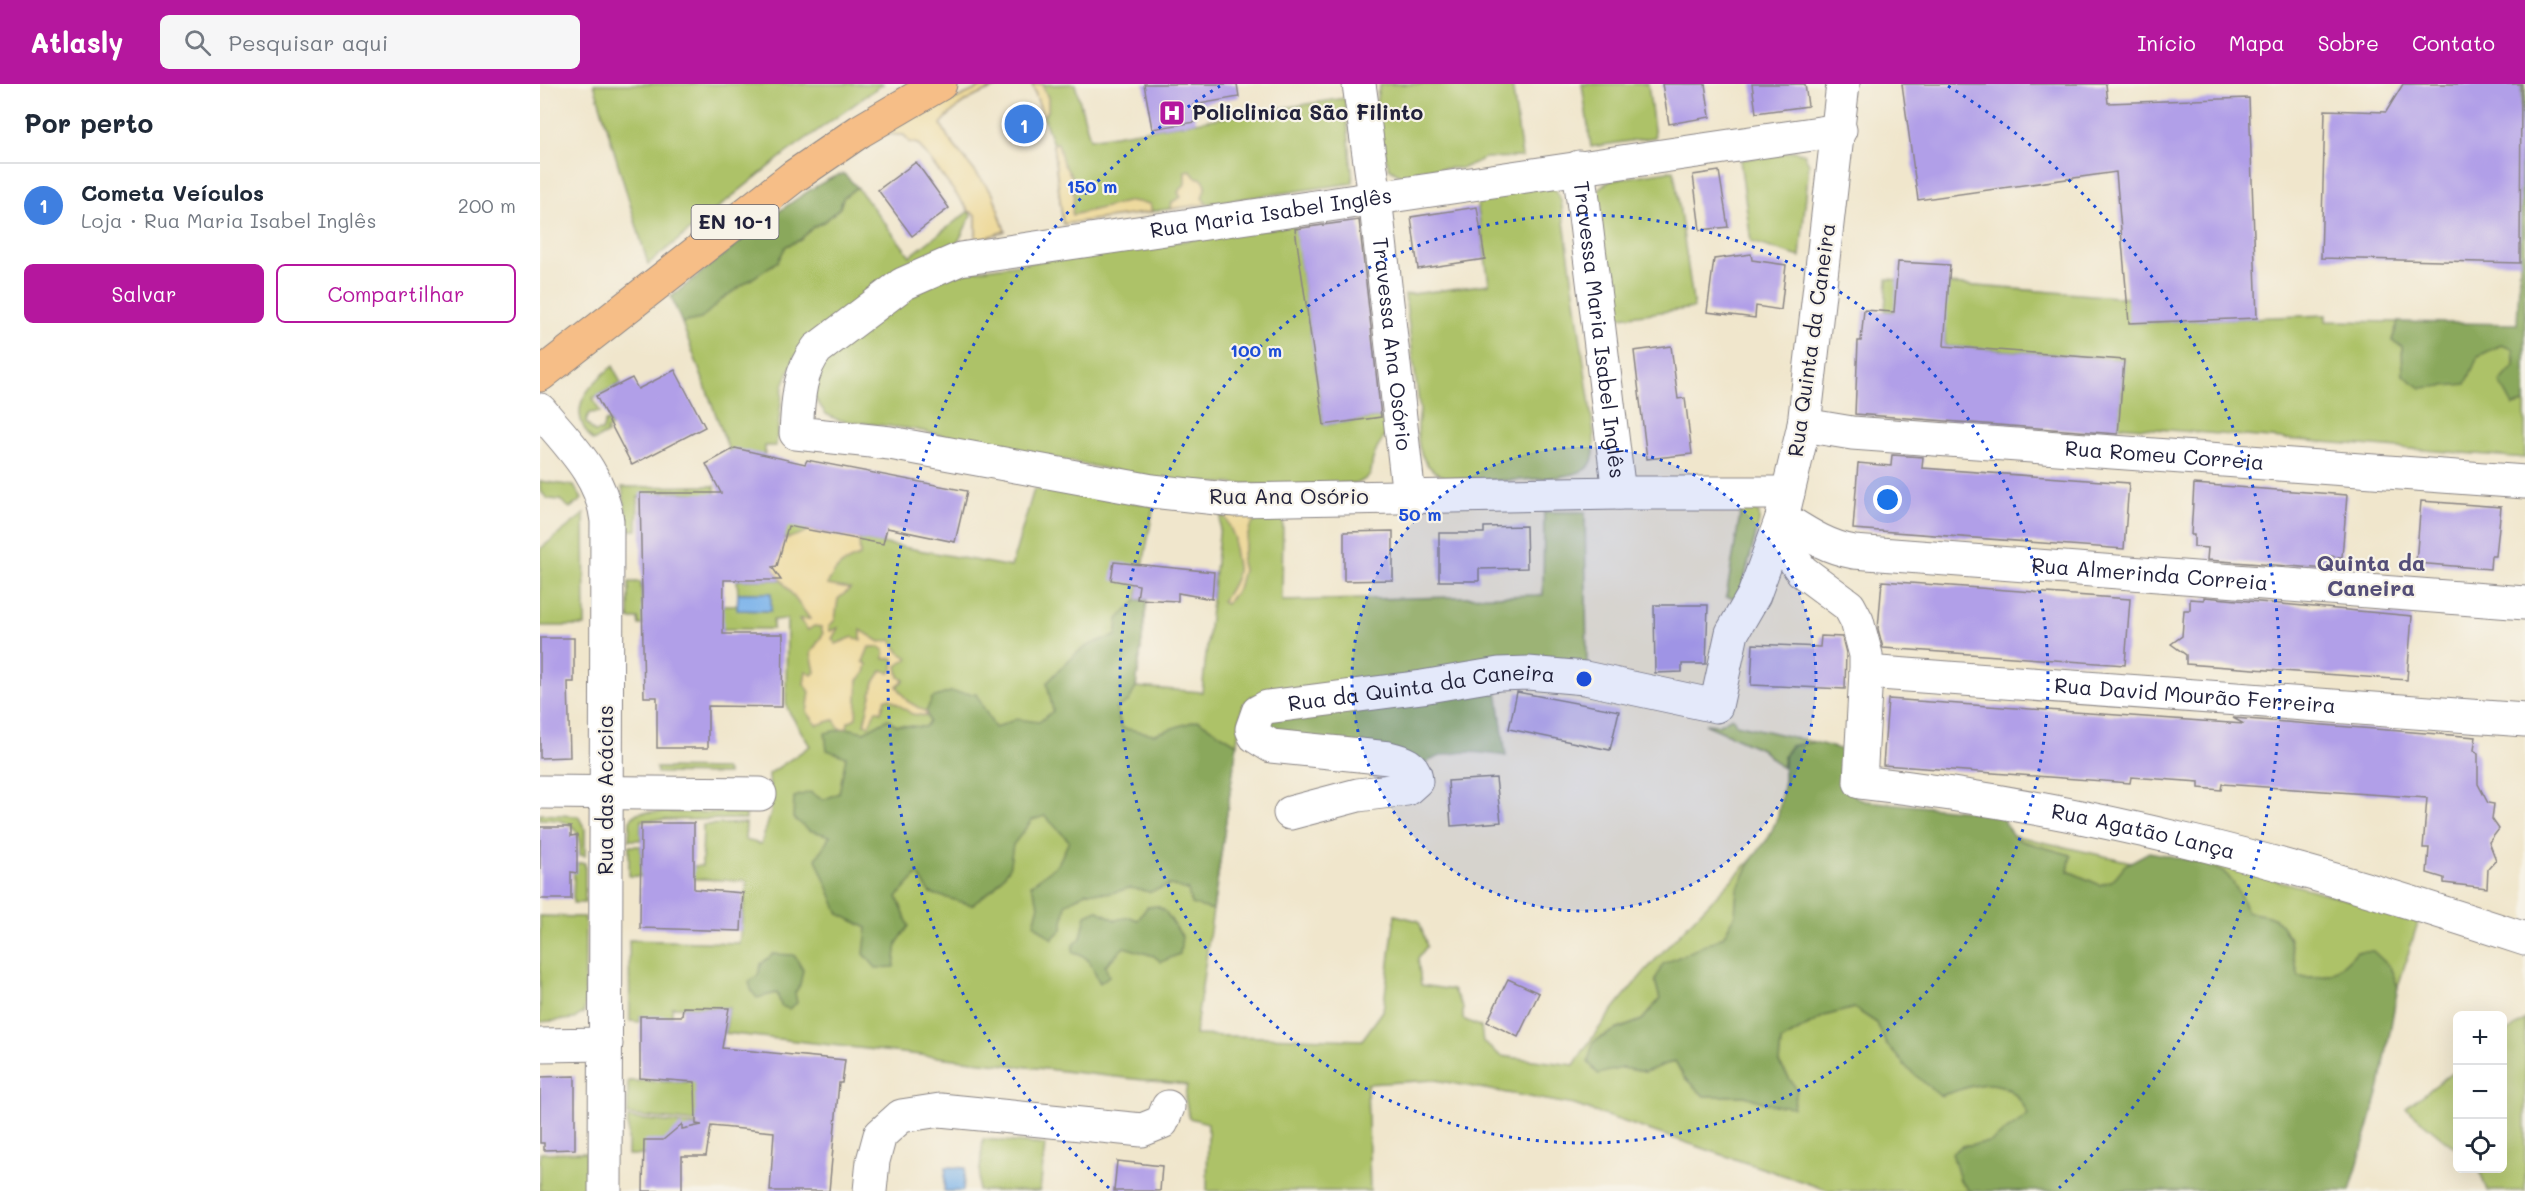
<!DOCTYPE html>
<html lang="pt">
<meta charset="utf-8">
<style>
:root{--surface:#fff;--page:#f6f6f7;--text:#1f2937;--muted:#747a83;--line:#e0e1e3;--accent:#b5179e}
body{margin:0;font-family:Mali,sans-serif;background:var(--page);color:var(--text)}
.controls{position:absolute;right:18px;bottom:18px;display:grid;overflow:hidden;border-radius:9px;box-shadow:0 6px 24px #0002}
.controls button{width:54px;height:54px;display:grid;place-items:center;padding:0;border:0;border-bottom:2px solid var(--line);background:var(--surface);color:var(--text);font:30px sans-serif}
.you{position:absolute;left:1348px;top:416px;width:21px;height:21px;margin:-15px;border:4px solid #fff;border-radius:50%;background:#1a73e8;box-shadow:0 0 0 9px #1a73e833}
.badge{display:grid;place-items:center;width:39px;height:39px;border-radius:50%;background:var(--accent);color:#fff;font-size:20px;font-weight:700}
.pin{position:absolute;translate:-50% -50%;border:3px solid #fff;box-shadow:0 2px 6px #0006}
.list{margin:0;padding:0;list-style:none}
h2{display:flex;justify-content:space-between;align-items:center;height:78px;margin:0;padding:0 24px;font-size:26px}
h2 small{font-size:20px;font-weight:400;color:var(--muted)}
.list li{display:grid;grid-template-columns:39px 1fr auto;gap:18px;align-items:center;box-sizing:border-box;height:84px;padding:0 24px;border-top:2px solid var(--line)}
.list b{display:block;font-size:22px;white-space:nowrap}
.list p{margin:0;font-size:20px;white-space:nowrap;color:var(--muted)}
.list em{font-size:20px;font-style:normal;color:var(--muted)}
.actions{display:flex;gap:12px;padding:18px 24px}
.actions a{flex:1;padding:14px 0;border:2px solid var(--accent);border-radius:9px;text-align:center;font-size:21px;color:var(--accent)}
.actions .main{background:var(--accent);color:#fff}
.icon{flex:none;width:33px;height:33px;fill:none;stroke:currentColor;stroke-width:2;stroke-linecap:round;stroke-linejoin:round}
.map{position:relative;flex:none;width:1985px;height:1107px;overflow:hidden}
header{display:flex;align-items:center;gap:36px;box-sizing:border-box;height:84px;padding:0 30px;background:var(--accent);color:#fff}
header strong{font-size:28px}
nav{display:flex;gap:33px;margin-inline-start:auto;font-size:21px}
.search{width:420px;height:54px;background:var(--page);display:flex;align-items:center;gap:15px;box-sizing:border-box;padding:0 21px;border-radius:9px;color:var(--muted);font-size:22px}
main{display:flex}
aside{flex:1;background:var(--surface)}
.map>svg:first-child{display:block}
.green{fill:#adc267;stroke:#687251;stroke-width:1.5}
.forest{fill:#8aa85c;stroke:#56654c;stroke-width:1.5}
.sand{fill:#eeda9e;stroke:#887e6c;stroke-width:1.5}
.water{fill:#7ab2ea;stroke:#4e6a92;stroke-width:1.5}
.building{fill:#b19fe8}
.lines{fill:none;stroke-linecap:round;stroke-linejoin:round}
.minor-casing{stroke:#898484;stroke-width:35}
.primary-casing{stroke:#898484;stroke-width:35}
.minor{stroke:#fff;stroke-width:33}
.primary{stroke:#f6be87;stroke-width:33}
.ring{fill:none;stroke:#1d4ed8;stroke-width:3;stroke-dasharray:3 6}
.labels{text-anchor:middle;stroke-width:4.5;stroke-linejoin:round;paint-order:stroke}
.shield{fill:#f7f3e8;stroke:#62616f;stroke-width:1.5}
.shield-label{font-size:20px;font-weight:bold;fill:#22223b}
.poi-label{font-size:21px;font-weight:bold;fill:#22223b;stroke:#f7f3e8;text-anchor:start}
.street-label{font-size:21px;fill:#22223b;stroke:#f7f3e8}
.neighbourhood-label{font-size:22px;font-weight:bold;fill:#544e78;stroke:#f7f3e8}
.centre{fill:#1d4ed8;stroke:#f7f3e8;stroke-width:3}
.ring-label{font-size:18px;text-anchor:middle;font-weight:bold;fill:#1d4ed8;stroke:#f7f3e8;stroke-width:4.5;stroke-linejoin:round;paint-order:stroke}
</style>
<header>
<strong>Atlasly</strong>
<div class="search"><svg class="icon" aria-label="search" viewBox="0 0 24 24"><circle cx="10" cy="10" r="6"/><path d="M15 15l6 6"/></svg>Pesquisar aqui</div>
<nav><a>Início</a><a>Mapa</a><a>Sobre</a><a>Contato</a></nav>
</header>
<main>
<aside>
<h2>Por perto<small></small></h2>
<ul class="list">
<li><span class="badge" style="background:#3f7fe0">1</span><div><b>Cometa Veículos</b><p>Loja · Rua Maria Isabel Inglês</p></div><em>200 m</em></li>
</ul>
<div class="actions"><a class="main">Salvar</a><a>Compartilhar</a></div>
</aside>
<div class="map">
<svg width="1985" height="1107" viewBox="0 0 1985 1107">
<rect width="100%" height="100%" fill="#f7f3e8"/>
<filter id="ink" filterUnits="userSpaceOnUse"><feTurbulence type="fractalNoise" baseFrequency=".0167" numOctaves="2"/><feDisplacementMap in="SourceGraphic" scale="12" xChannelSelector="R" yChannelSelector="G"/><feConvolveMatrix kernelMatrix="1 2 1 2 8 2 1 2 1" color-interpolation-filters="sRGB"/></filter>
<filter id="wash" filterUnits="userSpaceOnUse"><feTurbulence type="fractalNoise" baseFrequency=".008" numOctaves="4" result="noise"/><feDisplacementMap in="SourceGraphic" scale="24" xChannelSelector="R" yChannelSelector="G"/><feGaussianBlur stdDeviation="1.35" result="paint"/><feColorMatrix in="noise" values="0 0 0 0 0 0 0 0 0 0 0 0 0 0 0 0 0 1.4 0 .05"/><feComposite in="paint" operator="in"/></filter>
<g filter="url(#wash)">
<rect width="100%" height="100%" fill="#f0e6cc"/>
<!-- green -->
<g class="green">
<path d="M54,0h289l-97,69 -138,111z"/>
<path d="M535,0l15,55 255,-41 8,85 -290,41 -10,-80 -10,-28 5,-5 -6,-26z"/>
<path d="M841,0h131l10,73 -37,1 -22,10 -40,1 -20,8 -14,-9c-6,-23 -20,-62 -8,-84z"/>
<path d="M1042,0h66l7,53 -64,10z"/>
<path d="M1254,67l10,3 5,10 -9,93 -49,-15 -11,-82z"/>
<path d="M1134,86l20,138 -82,10 -17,-118 5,-13 12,-7z"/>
<path d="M1006,101l10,5 5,10 33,234c0,11 2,23 -5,32 -13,17 -121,16 -144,11 -28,-11 -30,-40 -25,-66l-15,-116 84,-11 -13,-88z"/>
<path d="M317,103l53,69 59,-45 2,5 -15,30 -161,110 -12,30 -7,60h-11v58l94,35 152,28 23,-78 120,16 -17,94 10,1 -11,87 66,5 19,-176 62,-3 -1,88 261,-6 1,-83h41l2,159 -199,7 -136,18 -10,12 -47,327 167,5 21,-29 12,-96 24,6 8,25 -9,12 3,27 32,5 10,17v12l18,8 2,15 18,14 73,9c49,-78 114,-140 178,-206l-15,31 -2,25 -12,22 -16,8 -52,35 5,19 -18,21 -29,11 9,37 23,4 30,-11 9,16 20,19h41l27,9 25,-15 -18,-27 2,-22 43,-25 30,-8 23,15 9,21 54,52c39,-13 67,-26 89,19l-39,27 -28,4 -2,34 10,11h-140l-256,-86 -139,-25 -68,4 3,107h-163l1,-68 -19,-5 -4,-21 2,-12 -462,-52 4,-25 -57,-1v15l-32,-6v6l-10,-1 -1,-81 110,3 8,-62 -118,-5v-30h12v20h61l1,-41 43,-2 -1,17 16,4 10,-31 -2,-39 41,-28 -22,-36 -2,-7 1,-84 -14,1v9h-122l-1,-4h-11l-1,-6h-9v-37h12l1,23h95l1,5 32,1 1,-17 -33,-1 -1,-13h44l-9,-13 -90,-244 19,-5 21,-19 56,-38 8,-15 14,-6 13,-13 12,-6 15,-13 3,-10z"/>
<path d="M755,141l29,200 66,-9c-2,24 -10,22 -16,40 -6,15 4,17 -16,27l-71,3 -121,-5 -254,-52 -74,-9 -12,-6 -12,-17 8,-35 114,-86z"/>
<path d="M1347,195l242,19 1,25 196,-8v6l72,1 -6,18 10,6 1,29 75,-19 23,-11 13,4 -1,57 12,-3v55l-407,-32 6,-66 -179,-14v-19l-44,-15 -16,-1z"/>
<path d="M73,282l9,20 -5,-1 -24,13 7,14 -11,1 -3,9 8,10 8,-1 3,-9 4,-1 3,5 -6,4 2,3 -15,8c-28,-32 -6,-54 20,-75z"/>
<path d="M0,397l34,5 8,13 -12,9 -10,-8 -12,-1 -8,-8z"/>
<path d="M175,402v9l-50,-4 -7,4 -20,2 -1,33h-8l-7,-43z"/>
<path d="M1201,425h11l7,4v9l-20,77 -13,-2z"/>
<path d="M44,430l1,112h-45v-77z"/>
<path d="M1192,633l4,7 78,18 -23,4 -7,10 -2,12 -21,-19 -56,-25 13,1z"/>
<path d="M116,684l69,1 3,5 -71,-1z"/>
<path d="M103,728l103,1v6l-105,1v20h-12l1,-20 7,-7z"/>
<path d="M0,730l38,2 7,13v27l-5,-1c1,-31 -11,-36 -40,-36z"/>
<path d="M1472,751l119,27 -18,18 -13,5 -32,-14 3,-16 -50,-14z"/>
<path d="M1642,774l64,14 173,47 -21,68 -8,-20 -33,-16c-20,22 -28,28 -58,26l-10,-41 -42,-24c-14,-41 -26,-41 -65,-54z"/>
<path d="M37,779h8v40h-12l1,-31z"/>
<path d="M0,832l45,1v88l-1,7 -10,7 -34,3z"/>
<path d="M1985,935v172h-38l-8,-22 23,-1 1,-132z"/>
<path d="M1917,985v81l-51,-42z"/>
<path d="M150,989h18l-12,49 -68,-7v-34l62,1z"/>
<path d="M88,1034l68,7v5l-28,10 -24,15h-16z"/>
<path d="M443,1055l62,6 -5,46h-62z"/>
<path d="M46,1068v39h-46v-38z"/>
</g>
<!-- forest -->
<g class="forest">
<path d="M1981,0h4v319l-12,3 -13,-24 15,-17 -2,-16 -12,-4 -23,11 -12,28 -45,4 -18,-13 -1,-29 -10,-5 6,-19 119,2 3,-61z"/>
<path d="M304,90l13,13 -14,11 -3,9 -15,14 -12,6 -13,13 -14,6 -8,15 -56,38 -21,20 -19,4 -11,-26c32,-25 141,-119 173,-123z"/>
<path d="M597,516h10l-11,87 -7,14 -13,7 6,20 32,6 44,-14 39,24 -24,166 -22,-6 -3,-14 -18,-5 -20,7 -20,-4 -19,5 -24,-1 -21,12 -4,25 -10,10 -18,-15 5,-19 -8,-20 27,-21 11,-23 -24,-25 -13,4 -19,25 -4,24 -14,18 -23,18 -42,-12 -12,-19 -21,23 12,29 -12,17 -3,24 -18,1 -12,-14 3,-26 -28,-14 -23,-55 14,-23 -21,-6 -16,-12 1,-21 16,-5 13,8 16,-7 7,-36 -19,-7 -2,-17 22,-5 17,4 24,-13 8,6 29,2 4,-6 -3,-9 6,-14 18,-6 26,2 19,34 21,-9 23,3 14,-11 -6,-28c24,-26 33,-39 69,-47l2,-17z"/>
<path d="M957,606l9,66c-30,-5 -59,-8 -86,10l-153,-31 4,-17z"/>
<path d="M1274,658l33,9 9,46 10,4 134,13 12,21 9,6 50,14 -3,16 32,14 13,-5 12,-15 24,-13c16,3 67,12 78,23 10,11 15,23 20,37 7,2 17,2 24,5 20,8 22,42 28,60 30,2 38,-4 58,-26h16l17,16 8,20 -18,100 -30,104h-380l-10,-11 -8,-27 10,-7 28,-4 38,-27c-18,-45 -52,-31 -88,-19l-31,-26 -23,-26 -9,-21 -23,-15 -30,8 -43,25 -2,22 18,27 -4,17 -21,-2 -27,-9h-41l-20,-19 -9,-16 -30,11 -23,-4 -24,6 -10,-12 5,-20 20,-11 29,-11 18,-21 -5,-19 8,-16 60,-27 12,-22 2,-25 15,-31 17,-22 9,-21 6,-36v-24l7,-10z"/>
<path d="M617,822l8,5 17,25 -2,18 -19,8 -7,-6 -30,-9 -19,19 4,10 -9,7c-9,-14 -8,-28 -27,-30v-8l8,-7 5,-23 11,-5 18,10 15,-3 8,3 9,-13z"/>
<path d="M233,870l21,1 9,15 -3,15 -5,8 2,10 -8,6 -8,-3 -4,-13 -20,5 -5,-6 -3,-10 9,-7 3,-11z"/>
</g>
<!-- sand -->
<g class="sand">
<path d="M448,0h17c-25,9 -47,18 -64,40l8,15 44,55 12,37 -23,8 -6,8v-32l-7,-4 -51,-67 -9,-2 -5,-7 -26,-1 42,-21 3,1z"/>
<path d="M492,0h10l6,14v13l-5,5z"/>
<path d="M518,59l5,20 11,17 -3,5 3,10 -2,20 59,-14 19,3 2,8 -89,12 -10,-80z"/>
<path d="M650,86l5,7 8,2 3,6 -4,13 5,6 -36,5 1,-7 9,-5 -3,-4 7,-9v-13z"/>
<path d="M730,428l-13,6 -7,9 -9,35 2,8 -5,19 -12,15 -4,-2c6,-10 13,-19 15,-30 1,-12 -6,-23 -2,-33l-9,-21 -5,-2z"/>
<path d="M268,446l51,9 1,17c-18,6 -25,12 -33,29l23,4 -12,10 -3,21 -6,6 1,5 8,-3 -6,11 4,5 17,-7 8,3v-10l19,12 11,-2 8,12 9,6 -11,8 2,11 5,3 -7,6 10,15 19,11 1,4 -15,-2 -23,-16 -4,2 -4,12 -5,-2 -7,15 -5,-1 10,-42 8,-12 8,3 3,-3 1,-12 -10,1v-9l-5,-3h-10l-6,15 4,2 -2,9 -7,7 -2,38 -8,4 -1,6 -7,1 -6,-9 -17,5 -10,-13 3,-20 -6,-8 2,-13 6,4 3,-3 -4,-19 12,-19 -2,-7 -7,-1 -6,4 -9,-11h11l-50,-68c17,-14 34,-11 48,-21z"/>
</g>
<!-- water -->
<g class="water">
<path d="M198,509h33v18l-34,-1z"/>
<path d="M406,1083l19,1 -2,23h-19z"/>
</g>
<g id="blocks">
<!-- building -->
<g class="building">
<path d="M604,0h93l2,13 -46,8 3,17 -44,7z"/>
<path d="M1122,0h43l5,33 -41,7z"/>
<path d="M1212,0h53l3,22 -52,7z"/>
<path d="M1362,0h204l2,19 141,-5 8,220 -128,5 -13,-151 -198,28z"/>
<path d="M1863,0h118l-1,179 -199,-5 4,-148 61,2z"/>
<path d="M376,78l33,46 -37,28 -34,-46z"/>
<path d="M1179,87l9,56 -28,3 -7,-55z"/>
<path d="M937,123l8,52 -67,10 -7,-52z"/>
<path d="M819,136l22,197 -57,8 -29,-196z"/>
<path d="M1211,170l1,6 34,5 -5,45 -25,-4 -1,12 -48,-6 7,-53z"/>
<path d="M1358,178l52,3 -6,81 180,14 -6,74 -263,-20 3,-73h3l3,-31 30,2z"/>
<path d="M1131,262l7,53 7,-1 7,56 -45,5 -13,-108z"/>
<path d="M135,286l30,57 -73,38 -36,-69 36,-18 6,11z"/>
<path d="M195,364l70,16 2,-4 160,31 -12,51 -68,-14 -4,16 -95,-18 -11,40 -5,1 9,13h-57l-1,54h60l-1,73 -74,-1v42h-51v-51h-13l-4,-204h81l-15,-29z"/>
<path d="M1352,371l31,2 -1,11 207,15 -5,66 -271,-20 5,-66 33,3z"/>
<path d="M1654,400l153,11 -5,62 -13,-1 -1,13 -121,-9 1,-12 -14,-1v-12h-3z"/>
<path d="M1881,417l80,6 -5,49h-5l-1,13 -74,-6z"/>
<path d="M986,442l1,42 -48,1v12h-40v-48h45v-6z"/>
<path d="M853,447v49l-49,1v-49z"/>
<path d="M574,478l100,10 -2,27 -34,-6v8l-41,-2 2,-14 -28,-5z"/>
<path d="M1342,497l248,18 -5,66 -242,-17 -5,-19z"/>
<path d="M1664,513l208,19 -5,64 -221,-16v-9l-15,-11 11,-8 2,-26h6v-11l14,1z"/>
<path d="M1114,521h54l-2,59h-24v8l-27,1z"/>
<path d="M1281,552l21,1 4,16 -1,36 -94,-4 2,-41 67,3z"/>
<path d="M0,554h34v44h-6l2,75 -30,1z"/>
<path d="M977,608l102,19 -9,39 -101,-21z"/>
<path d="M1348,615l356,25 -11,-6 243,19 -2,13 4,4v30l10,19 6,1 -2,15 7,10 -10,13 7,18 -8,9 -1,19 -43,-5v-5l-17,-5 2,-25h-6l4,-50 -205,-14 -1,6 -22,-2v-6l-68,-5 -1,6 -247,-18z"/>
<path d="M956,694l5,44 -50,4 -3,-45z"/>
<path d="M101,739h53v66l49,4 -2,38 -101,-3z"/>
<path d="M0,743h31v9l6,-1v38l-6,-1v27h-31z"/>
<path d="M968,895l31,14 -21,44 -31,-15z"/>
<path d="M143,923l46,1 -7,40 123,12 -3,23h-3l-10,108h-59l4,-59 -63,-6 -5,30h-24v35h-39l1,-51h19l19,-16v5l20,-4 -6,-1 -1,-42 -55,-4v-62h42z"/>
<path d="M35,992v73l-31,1v-7h-4v-66z"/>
<path d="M577,1077l45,5 -2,25h-46z"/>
</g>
</g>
</g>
<g filter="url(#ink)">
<use href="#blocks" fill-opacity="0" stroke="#898484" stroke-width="1.5"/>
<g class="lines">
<defs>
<g id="minor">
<path id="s1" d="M819,0l16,113 34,300"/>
<path id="s2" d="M1303,0l-39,341 -22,93 4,25 6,14 10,14 47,35 8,15 9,34v17l-6,110c227,25 448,85 665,157"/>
<path id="s3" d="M1039,83l40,326"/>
<path d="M0,326c28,34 62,65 67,111l-2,670"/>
<path id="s4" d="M1264,341l48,8 673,49"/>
<path id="s5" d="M1248,409h-169l-384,7 -83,-9 -262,-48 -94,-10c2,-31 2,-60 21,-84l86,-65 57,-25 880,-129"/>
<path id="s6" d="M1326,588l659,48"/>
<path d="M0,708l220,2"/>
<path id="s7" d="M750,729l68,-18 49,-6 9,-8c0,-16 -14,-20 -27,-23l-118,-12 -16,-10 -3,-7 6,-17 9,-5 155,-20 77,-13 29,-1 57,5 131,28 16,-73 22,-38 28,-77c24,15 44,29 72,34l671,51"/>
<path d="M0,961l66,-1"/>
<path d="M330,1107l3,-30 7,-26 21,-19 39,-6 202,20 20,-8 6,-15"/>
</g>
<path id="primary" d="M0,291l253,-198 67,-46 80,-47"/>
</defs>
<!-- minor casing -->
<use href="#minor" class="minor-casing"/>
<!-- primary casing -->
<use href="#primary" class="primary-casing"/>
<!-- minor -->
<use href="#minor" class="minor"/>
<!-- primary -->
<use href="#primary" class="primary"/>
</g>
</g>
<!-- distance rings -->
<circle cx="1044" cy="595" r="232" fill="#1d4ed8" fill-opacity=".12"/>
<g class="ring">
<circle cx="1044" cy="595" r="232"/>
<circle cx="1044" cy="595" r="464"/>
<path d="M569 1104A696 696 0 0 1 680 2M1408 2A696 696 0 0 1 1519 1104"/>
</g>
<!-- icons -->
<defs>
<symbol id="hospital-square" viewBox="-11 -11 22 22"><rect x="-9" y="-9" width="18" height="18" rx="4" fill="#b5179e" stroke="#f7f3e8"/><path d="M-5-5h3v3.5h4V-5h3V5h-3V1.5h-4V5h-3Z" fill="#fff"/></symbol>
</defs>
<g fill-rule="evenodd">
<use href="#hospital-square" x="617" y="14" width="30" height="30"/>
</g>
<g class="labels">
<!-- shield labels -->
<rect class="shield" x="151.5" y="121" width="87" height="34" rx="4.5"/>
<g class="shield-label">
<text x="195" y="145">EN 10-1</text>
</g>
<!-- poi labels -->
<g class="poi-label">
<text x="652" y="36">Policlinica São Filinto</text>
</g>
<!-- street labels -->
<g class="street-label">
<text dy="7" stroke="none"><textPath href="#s5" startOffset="1570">Rua Maria Isabel Inglês</textPath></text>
<text dy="7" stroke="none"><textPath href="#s3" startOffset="164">Travessa Maria Isabel Inglês</textPath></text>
<text transform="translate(1272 256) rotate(-82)" y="7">Rua Quinta da Caneira</text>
<text dy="7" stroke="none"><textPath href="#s1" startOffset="262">Travessa Ana Osório</textPath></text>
<text dy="7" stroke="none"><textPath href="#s4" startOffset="362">Rua Romeu Correia</textPath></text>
<text x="749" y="420">Rua Ana Osório</text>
<text dy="7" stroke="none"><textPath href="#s7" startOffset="1376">Rua Almerinda Correia</textPath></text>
<text dy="7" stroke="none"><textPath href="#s7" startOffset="500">Rua da Quinta da Caneira</textPath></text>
<text dy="7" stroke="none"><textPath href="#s6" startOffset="330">Rua David Mourão Ferreira</textPath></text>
<text transform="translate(66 706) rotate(-90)" y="7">Rua das Acácias</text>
<text dy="7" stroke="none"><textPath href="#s2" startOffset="1022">Rua Agatão Lança</textPath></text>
</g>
<!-- neighbourhood labels -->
<g class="neighbourhood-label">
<text x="1831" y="487">Quinta da<tspan x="1831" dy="25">Caneira</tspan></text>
</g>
</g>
<circle cx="1044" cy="595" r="9" class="centre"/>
<g class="ring-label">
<text x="552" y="109">150 m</text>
<text x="716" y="273">100 m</text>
<text x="880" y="437">50 m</text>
</g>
</svg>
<div class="controls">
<button>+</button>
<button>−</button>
<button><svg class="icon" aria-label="locate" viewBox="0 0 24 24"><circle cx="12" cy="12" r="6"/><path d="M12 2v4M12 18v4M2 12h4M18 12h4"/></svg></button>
</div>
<div class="you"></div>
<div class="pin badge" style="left:484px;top:40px;background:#3f7fe0">1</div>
</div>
</main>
